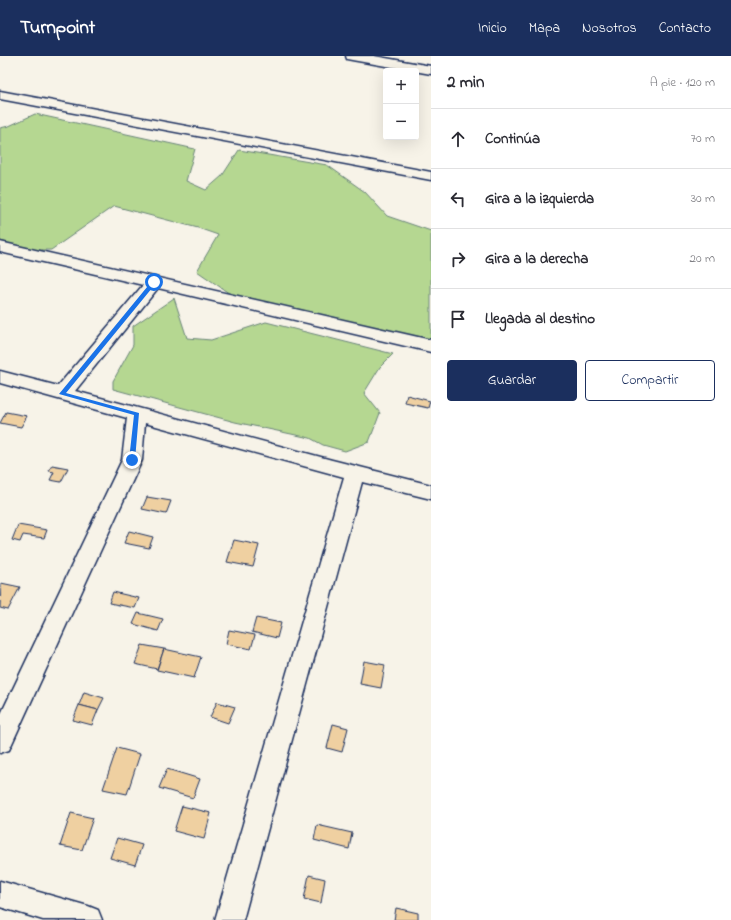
<!DOCTYPE html>
<html lang="es">
<meta charset="utf-8">
<style>
:root{--surface:#fff;--page:#f7f7f7;--text:#2b2b33;--muted:#7c7c81;--line:#e1e1e2;--accent:#1b2f5e}
body{margin:0;font-family:"Indie Flower",sans-serif;background:var(--page);color:var(--text)}
.controls{position:absolute;right:12px;top:12px;display:grid;overflow:hidden;border-radius:4px;box-shadow:0 4px 16px #0002}
.controls button{width:36px;height:36px;display:grid;place-items:center;padding:0;border:0;border-bottom:1px solid var(--line);background:var(--surface);color:var(--text);font:20px sans-serif}
.stop{position:absolute;width:12px;height:12px;margin:-9px;border:3px solid #1a73e8;border-radius:50%;background:#fff}
.stop.end{background:#1a73e8;border-color:#fff;box-shadow:0 1px 4px #0008}
.list{margin:0;padding:0;list-style:none}
h2{display:flex;justify-content:space-between;align-items:center;height:52px;margin:0;padding:0 16px;font-size:17px}
h2 small{font-size:13px;font-weight:400;color:var(--muted)}
.list li{display:grid;grid-template-columns:26px 1fr auto;gap:12px;align-items:center;box-sizing:border-box;height:60px;padding:0 16px;border-top:1px solid var(--line)}
.list b{display:block;font-size:15px;white-space:nowrap}
.list em{font-size:13px;font-style:normal;color:var(--muted)}
.actions{display:flex;gap:8px;padding:12px 16px}
.actions a{flex:1;padding:9px 0;border:1px solid var(--accent);border-radius:4px;text-align:center;font-size:14px;color:var(--accent)}
.actions .main{background:var(--accent);color:#fff}
.icon{flex:none;width:22px;height:22px;fill:none;stroke:currentColor;stroke-width:2;stroke-linecap:round;stroke-linejoin:round}
.map{position:relative;flex:none;width:431px;height:864px;overflow:hidden}
header{display:flex;align-items:center;gap:24px;box-sizing:border-box;height:56px;padding:0 20px;background:var(--accent);color:#fff}
header strong{font-size:19px}
nav{display:flex;gap:22px;margin-inline-start:auto;font-size:14px}
main{display:flex}
aside{flex:1;background:var(--surface)}
.map>svg:first-child{display:block}
.green{fill:#b5d791;stroke:#688378}
.building{fill:#efd0a1;stroke:#1b2f5e}
.lines{fill:none;stroke-linecap:round;stroke-linejoin:round}
.minor-casing{stroke:#1b2f5e;stroke-width:3}
.minor{fill:#f7f3e8;fill-rule:evenodd}
.route{fill:#1a73e8}
</style>
<header>
<strong>Turnpoint</strong>
<nav><a>Inicio</a><a>Mapa</a><a>Nosotros</a><a>Contacto</a></nav>
</header>
<main>
<div class="map">
<svg width="431" height="864" viewBox="0 0 431 864">
<rect width="100%" height="100%" fill="#f7f3e8"/>
<filter id="ink" filterUnits="userSpaceOnUse"><feTurbulence type="fractalNoise" baseFrequency=".025" numOctaves="2"/><feDisplacementMap in="SourceGraphic" scale="8" xChannelSelector="R" yChannelSelector="G"/><feConvolveMatrix kernelMatrix="1 2 1 2 8 2 1 2 1" color-interpolation-filters="sRGB"/></filter>
<g filter="url(#ink)">
<!-- green -->
<g class="green">
<path d="M35,58l160,35 -9,32 20,9 16,-14 17,-26 88,15 38,27 22,24 44,15v112l-185,-38 -49,-34 21,-36 -20,-7 -84,-22 -63,44h-19l-32,-9v-113l9,-2z"/>
<path d="M174,242l13,40 24,2 55,-18 127,32 -13,13 -16,26 16,20 -11,29 -24,9 -22,-6 -13,-7 -75,-16 -122,-33v-8l20,-36v-19z"/>
</g>
<!-- building -->
<g class="building">
<path d="M407,339l23,6 -2,7 -23,-5z"/>
<path d="M6,356l21,4 -6,11 -21,-4z"/>
<path d="M52,409l16,3 -7,14 -11,-2 4,-8 -5,-1z"/>
<path d="M147,441l24,4 -5,13 -24,-5z"/>
<path d="M18,469l29,5 -3,8 -21,-3 -3,7 -8,-2z"/>
<path d="M129,475l24,6 -4,11 -25,-5z"/>
<path d="M234,484l25,5 -6,22 -26,-5z"/>
<path d="M1,527l19,4 -12,23 -8,-2z"/>
<path d="M113,536l26,6 -4,10 -26,-5z"/>
<path d="M138,557l25,6 -5,12 -25,-7z"/>
<path d="M256,562l25,5 -4,15 -25,-6z"/>
<path d="M229,574l26,5 -4,14 -25,-5z"/>
<path d="M142,589l22,4 -7,20 -22,-5z"/>
<path d="M164,593l37,8 -7,21 -37,-8z"/>
<path d="M364,605l21,4 -4,23 -21,-4z"/>
<path d="M84,636l20,6 -6,12 -19,-5z"/>
<path d="M217,646l18,5 -7,16 -18,-6z"/>
<path d="M79,649l19,5 -6,15 -19,-5z"/>
<path d="M333,668l15,4 -6,24 -15,-4z"/>
<path d="M117,692l23,6 -13,40 -24,-5z"/>
<path d="M167,713l33,10 -7,19 -34,-10z"/>
<path d="M182,750l29,7 -7,26 -30,-8z"/>
<path d="M71,757l22,5 -11,32 -22,-4z"/>
<path d="M317,769l35,8 -3,16 -35,-9z"/>
<path d="M117,782l25,7 -7,20 -25,-7z"/>
<path d="M309,819l16,4 -4,24 -17,-4z"/>
<path d="M396,852l22,5v7h-24z"/>
</g>
<g class="lines">
<defs>
<g id="minor">
<path d="M346,0h28l57,10v8l-79,-14 -5,-1z"/>
<path d="M0,35l431,81v8l-431,-81z"/>
<path d="M0,186l431,98v12l-273,-64 -83,103 257,69 99,25v14l-69,-17 -119,438h-28l129,-443 -199,-54 -3,37 -133,290 -9,3v-37l122,-256 5,-42 -127,-35v-12l58,15 85,-101 -143,-33z"/>
<path d="M0,825l88,25 10,4 4,10h-59l-43,-13z"/>
</g>
</defs>
<!-- minor casing -->
<use href="#minor" class="minor-casing"/>
<!-- minor -->
<use href="#minor" class="minor"/>
</g>
</g>
<!-- route -->
<path class="route" d="M152,225l5,1 -91,111 73,20 -4,47 -3,2 -3,-2 5,-45 -75,-21z"/>
</svg>
<div class="controls">
<button>+</button>
<button>−</button>
</div>
<div class="stop" style="left:154px;top:226px"></div>
<div class="stop end" style="left:132px;top:404px"></div>
</div>
<aside>
<h2>2 min<small>A pie · 120 m</small></h2>
<ul class="list">
<li><svg class="icon" aria-label="ahead" viewBox="0 0 24 24"><path d="M12 20V5M6 11l6-6 6 6"/></svg><div><b>Continúa</b></div><em>70 m</em></li>
<li><svg class="icon" aria-label="left" viewBox="0 0 24 24"><path d="M17 20v-9H6M10 6l-5 5 5 5"/></svg><div><b>Gira a la izquierda</b></div><em>30 m</em></li>
<li><svg class="icon" aria-label="right" viewBox="0 0 24 24"><path d="M7 20v-9h11M14 6l5 5-5 5"/></svg><div><b>Gira a la derecha</b></div><em>20 m</em></li>
<li><svg class="icon" aria-label="arrive" viewBox="0 0 24 24"><path d="M6 21V4h12l-3 4 3 4H6"/></svg><div><b>Llegada al destino</b></div></li>
</ul>
<div class="actions"><a class="main">Guardar</a><a>Compartir</a></div>
</aside>
</main>
